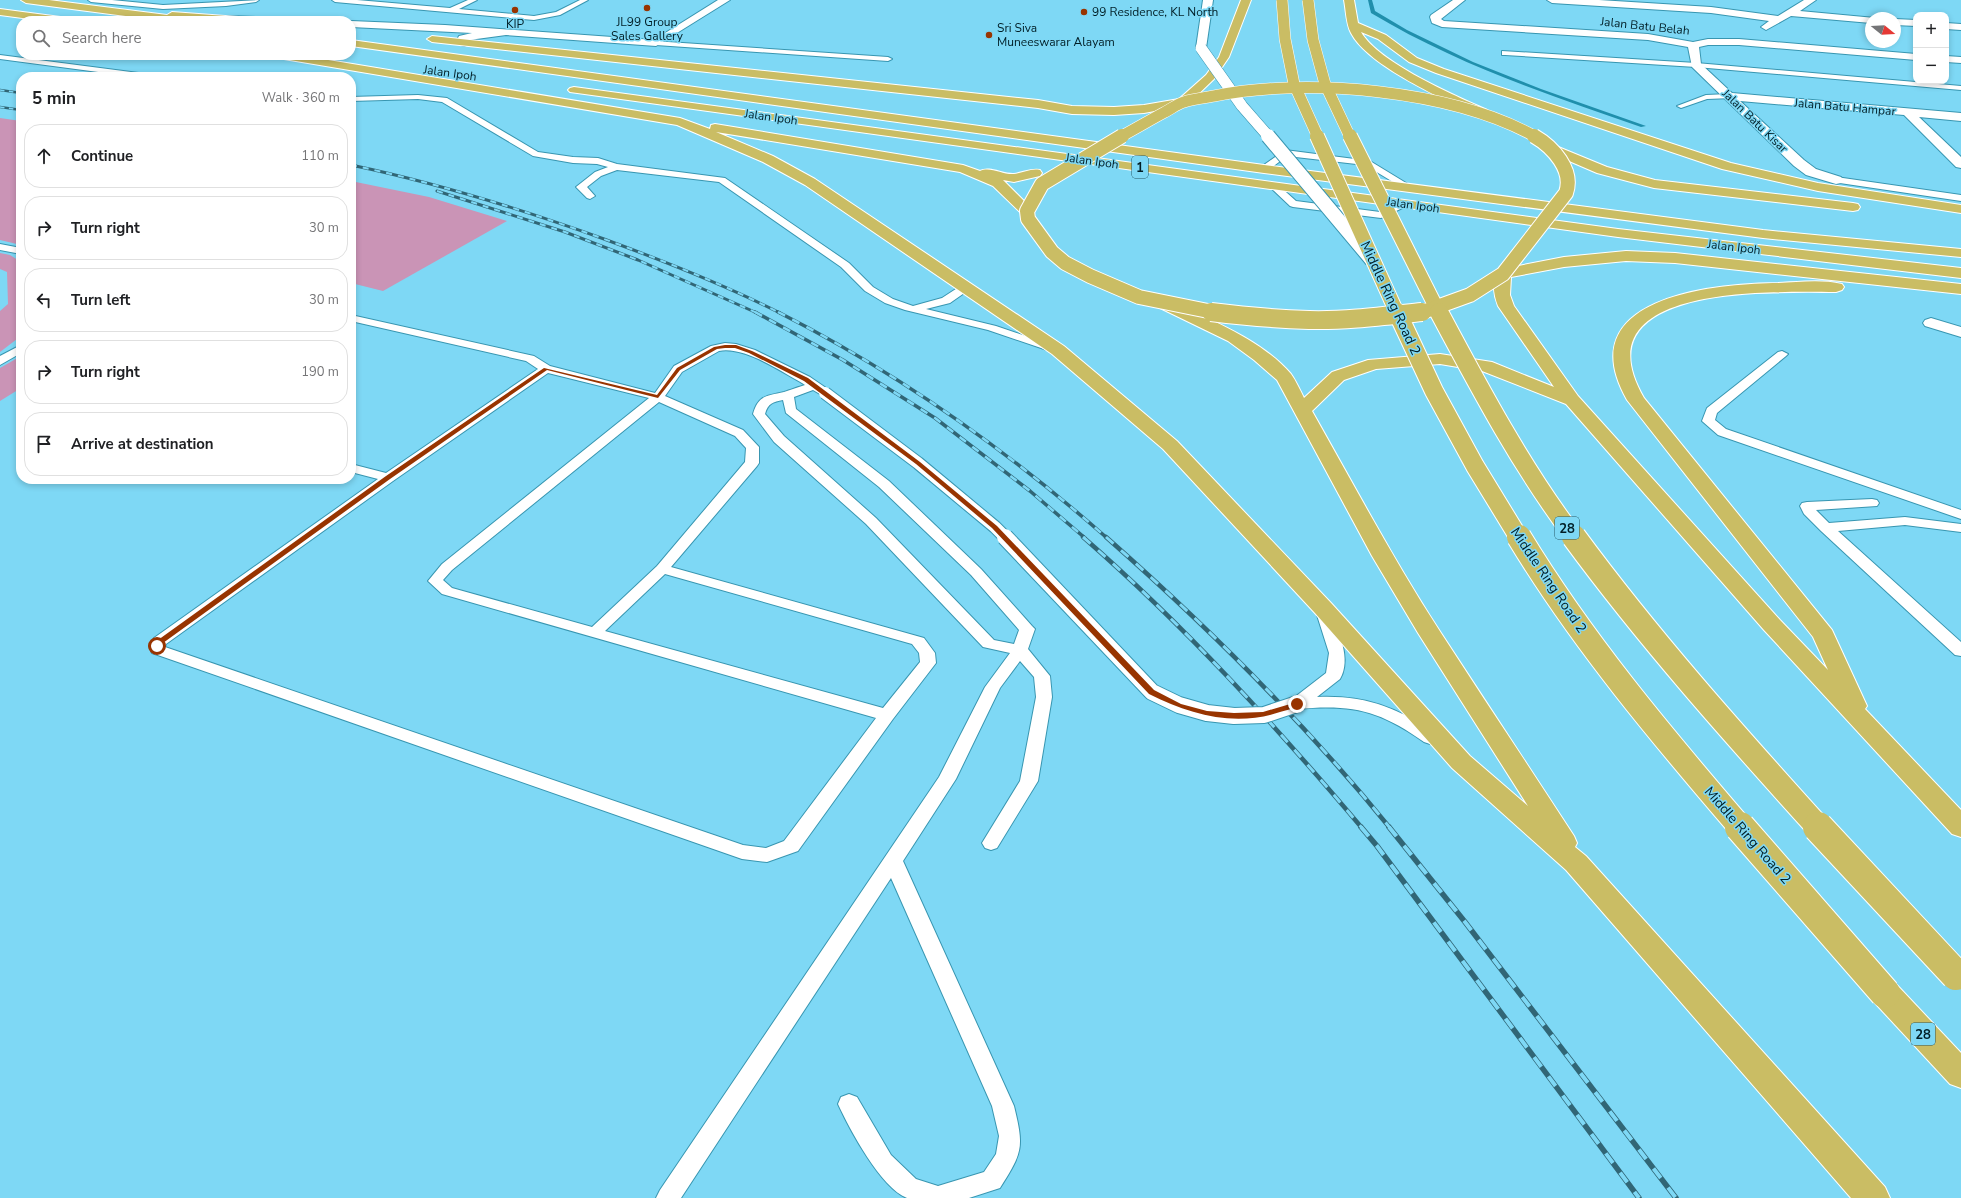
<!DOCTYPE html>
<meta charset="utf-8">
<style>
:root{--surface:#fff;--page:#f6f6f6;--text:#202124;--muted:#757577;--line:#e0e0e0}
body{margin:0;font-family:"Nunito Sans",sans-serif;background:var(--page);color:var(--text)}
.controls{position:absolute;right:12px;top:12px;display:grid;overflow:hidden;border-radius:8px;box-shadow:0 2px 6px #0003}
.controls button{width:36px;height:36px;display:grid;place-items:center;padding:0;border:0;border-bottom:1px solid var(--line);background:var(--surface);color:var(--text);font:20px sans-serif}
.compass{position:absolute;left:1865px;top:12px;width:36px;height:36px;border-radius:50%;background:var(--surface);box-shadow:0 2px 6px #0003;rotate:108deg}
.stop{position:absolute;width:12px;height:12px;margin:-9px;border:3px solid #983400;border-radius:50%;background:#fff}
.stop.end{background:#983400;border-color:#fff;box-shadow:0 1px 4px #0008}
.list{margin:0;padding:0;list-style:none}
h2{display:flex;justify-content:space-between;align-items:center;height:52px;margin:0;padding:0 16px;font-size:17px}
h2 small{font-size:13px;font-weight:400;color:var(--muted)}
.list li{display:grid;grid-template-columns:26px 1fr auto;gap:12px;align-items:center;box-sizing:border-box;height:64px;margin:0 8px 8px;padding:0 8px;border:1px solid var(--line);border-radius:16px}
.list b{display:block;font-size:15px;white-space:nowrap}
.list em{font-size:13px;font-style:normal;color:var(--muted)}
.icon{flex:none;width:22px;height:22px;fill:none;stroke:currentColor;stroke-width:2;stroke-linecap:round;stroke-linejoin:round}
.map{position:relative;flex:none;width:1961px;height:1198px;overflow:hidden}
.search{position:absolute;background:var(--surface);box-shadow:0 2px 6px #0003;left:16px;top:16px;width:340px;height:44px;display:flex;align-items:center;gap:10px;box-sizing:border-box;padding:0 14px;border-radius:16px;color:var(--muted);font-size:15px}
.panel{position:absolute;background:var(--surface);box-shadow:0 2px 6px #0003;left:16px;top:72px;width:340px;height:412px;border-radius:16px}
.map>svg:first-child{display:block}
.green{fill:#ca94b6}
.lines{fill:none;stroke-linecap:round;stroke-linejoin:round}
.stream{fill:#208fac;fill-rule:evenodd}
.lane-casing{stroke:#3896b1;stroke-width:2}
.street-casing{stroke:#3896b1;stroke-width:2}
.highway-casing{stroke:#fff;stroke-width:2}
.lane{fill:#fff;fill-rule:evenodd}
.street{fill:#fff;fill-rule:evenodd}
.highway{fill:#cabd64;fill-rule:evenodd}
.rail-far4-casing{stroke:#316676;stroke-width:2.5}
.rail-far3-casing{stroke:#316676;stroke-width:3}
.rail-far2-casing{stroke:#316676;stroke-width:3.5}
.rail-far1-casing{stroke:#316676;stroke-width:4.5}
.rail-casing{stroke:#316676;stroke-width:5.5}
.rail-far4{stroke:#7ed8f5;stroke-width:1.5;stroke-dasharray:4.5;stroke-linecap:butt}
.rail-far3{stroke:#7ed8f5;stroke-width:2;stroke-dasharray:6;stroke-linecap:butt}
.rail-far2{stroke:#7ed8f5;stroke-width:2.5;stroke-dasharray:8;stroke-linecap:butt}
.rail-far1{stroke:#7ed8f5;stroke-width:3;stroke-dasharray:10;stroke-linecap:butt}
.rail{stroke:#7ed8f5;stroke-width:4;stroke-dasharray:12;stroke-linecap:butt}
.lane-bridge-far1-casing{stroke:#3896b1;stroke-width:14;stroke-linecap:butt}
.lane-bridge-casing{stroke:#3896b1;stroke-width:18;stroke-linecap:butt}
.street-bridge-far1-casing{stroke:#3896b1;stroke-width:12;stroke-linecap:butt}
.street-bridge-casing{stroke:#3896b1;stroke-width:16;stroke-linecap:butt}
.highway-bridge-far4-casing{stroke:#fff;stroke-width:12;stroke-linecap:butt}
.highway-bridge-far3-casing{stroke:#fff;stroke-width:16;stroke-linecap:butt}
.highway-bridge-far2-casing{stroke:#fff;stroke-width:20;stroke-linecap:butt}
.highway-bridge-far1-casing{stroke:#fff;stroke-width:26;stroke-linecap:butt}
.highway-bridge-casing{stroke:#fff;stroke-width:32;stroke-linecap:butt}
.lane-bridge-far1{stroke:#fff;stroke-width:12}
.lane-bridge{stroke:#fff;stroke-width:16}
.street-bridge-far1{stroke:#fff;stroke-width:11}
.street-bridge{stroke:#fff;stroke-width:14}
.highway-bridge-far4{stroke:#cabd64;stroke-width:11}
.highway-bridge-far3{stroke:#cabd64;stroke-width:14}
.highway-bridge-far2{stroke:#cabd64;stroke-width:18}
.highway-bridge-far1{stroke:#cabd64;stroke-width:24}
.highway-bridge{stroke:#cabd64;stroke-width:30}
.route{fill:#983400}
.poi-dot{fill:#983400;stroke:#7ed8f5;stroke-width:1.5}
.labels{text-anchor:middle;stroke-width:3;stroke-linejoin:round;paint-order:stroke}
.far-poi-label{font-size:12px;fill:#011e26;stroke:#7ed8f5;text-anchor:start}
.far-street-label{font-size:12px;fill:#011e26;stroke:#7ed8f5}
.shield{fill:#7ed8f5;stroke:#265664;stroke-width:1}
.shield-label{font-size:13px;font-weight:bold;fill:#011e26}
.street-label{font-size:14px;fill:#011e26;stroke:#7ed8f5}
</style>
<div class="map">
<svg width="1961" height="1198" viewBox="0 0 1961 1198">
<rect width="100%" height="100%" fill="#7ed8f5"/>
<!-- green -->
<g class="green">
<path d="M0,118l21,3v124l-21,-5z"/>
<path d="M351,181l78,16 78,24 -124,70 -32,-8z"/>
<path d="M0,253l10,2 11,7v74l-21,16v-41l8,-7 -1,-32 -7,-3z"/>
<path d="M21,356v32l-21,13v-33z"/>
</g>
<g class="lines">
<!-- stream -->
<path class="stream" d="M1368,0h4l3,11 32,19 66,32 68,27 105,37 -5,1c-93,-32 -185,-63 -270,-114z"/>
<defs>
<g id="lane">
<path d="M88,0h24l51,5 96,-5 -3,2 -30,4 -63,3 -72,-7z"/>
<path d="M332,0h25l93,8 18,-8h9l-18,9 75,7 22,-4 24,-12h8l-28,15 -26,5 -199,-18z"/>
<path d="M653,41l235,16 4,2 -4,2 -232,-16h-3z"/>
<path d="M1502,51l194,12 265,23v4l-265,-23 -191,-12h-3z"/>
<path d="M0,55l154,20 4,2h-22l-136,-18z"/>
<path d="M1729,94h3v4l-25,1 -26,9 -4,-2 29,-11z"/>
<path d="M418,95l29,3 91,54 35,5 25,1 19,6 108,14 124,85 24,24 20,12 20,7 29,-8 20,-13h8l1,2 -1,2 -20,14 -24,6 70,17 59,20 2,2 -2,2h-8l-59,-20 -83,-20 -20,-7 -20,-12 -24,-24 -122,-85 -102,-12 -16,6 -14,11 8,9 -5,3 -3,-1 -11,-11 19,-15 13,-5 -11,-3 -24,-1 -40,-7 -91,-54 -24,-3 -67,2v-4z"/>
<path d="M1285,150l85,11 41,25 -5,3 -3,-1 -38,-23 -78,-9 -20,15h-6v-4z"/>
<path d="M1836,177l125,18v6l-128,-19v-4z"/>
<path d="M1274,183l3,1 19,17 84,11 23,-10h6l2,2 -30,14 -88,-11 -3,-1 -19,-18v-4z"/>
<path d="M0,244l21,4v6l-21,-4z"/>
<path d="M351,315l183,41 16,10 105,27 19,-27 37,-20 14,-3 11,1 19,6 55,27 19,13 2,3 -2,3 -4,1 -12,-7 -19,7 2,12 93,72 92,88 51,57 3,3 -7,20 22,27 2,21 -14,84 -41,67 -6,2 -6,-2 -3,-5 38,-62 16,-84 -2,-20 -14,-16 -20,27 -44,91 -53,82 111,245c10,41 9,46 -14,82l-31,10h-62c-26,-10 -57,-68 -69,-94l3,-7 8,-3 8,3 34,58 25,24 22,7 46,-14 12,-18 3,-18 -7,-30 -101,-228 -210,320h-25l4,-8 279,-413 46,-90 25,-34 -27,-6 -117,-123 -92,-82 -21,-28c5,-19 14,-18 31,-22 7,-2 14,-5 21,-7l-3,-2c-22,-12 -58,-37 -83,-32l-37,21 -17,24 78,34 16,17v16l-2,3 -86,101 253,71 11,15 1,10 -43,56 -95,132 -31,11 -25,-3 -590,-206 -3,-7 5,-8 224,-159 -27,-7v-8l35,9 152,-104 -12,-8 -175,-40zM548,373l101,25 -207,166 -14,17 14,13 434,124 -92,123 -18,7 -23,-3 -578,-198 1,-3 227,-163zM783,400l3,13 93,74 92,88 48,55 -5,14 -20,-4 -118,-122 -92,-82 -19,-22c3,-11 8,-12 18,-14zM659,402l76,34 11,12 -1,14 -88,104 -65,61 -140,-39 -9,-8 9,-10zM665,574l247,70 7,9 1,9 -37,46 -278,-77z"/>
<path d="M21,345v8l-21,12v-9z"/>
<path d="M1782,351l6,3 -2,2 -69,57 -2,7 11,9 235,81v9l-243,-84 -16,-14 5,-13 71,-56z"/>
<path d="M1872,499l5,1 2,3 -2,3 -61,4 13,13 76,-6 56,7v8l-56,-7 -67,6 123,111v14l-6,-1 -134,-124 -17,-17 -4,-8 2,-3 5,-1z"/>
<path d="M1324,607l5,2 3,3c6,20 20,47 8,67l-23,18c48,-2 80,10 119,37l2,4 -2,4 -6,2 -6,-2c-45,-32 -72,-38 -127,-33l-6,-1 -2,-4 2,-4 35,-27 3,-20 -13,-41 3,-3z"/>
</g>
<g id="street">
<path d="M718,0h12l-74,46 -150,-11 -37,5 1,3 -5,3 -4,-1 -3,-7 1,-2 13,-3 -121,-6v-6l94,4 209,15z"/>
<path d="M1203,0h10l-7,48 -5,3 -5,-3z"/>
<path d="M1453,0h12l-24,19 3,2 204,13 45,8 15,-3h31l177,15v6l-177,-15h-31l-9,2 2,17 31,29 229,20v8l-42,-4 42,40v11l-5,-1 -52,-52 -164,-14 64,59 12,9 25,8 2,3 -2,3 -5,1 -30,-9 -12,-9 -102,-99 -4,-20 -40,-7 -206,-13 -10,-4 -2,-6 1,-2z"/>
<path d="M1547,0h52l112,7 67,9 26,-16h12l-16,11 75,7h-4v5l-80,-7 -25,14 -5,-3 8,-6 -58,-8 -159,-10z"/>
<path d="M228,16l55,2 5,3h-64l-1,-2 1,-2z"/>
<path d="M1895,19l21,1v6l-21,-1z"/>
<path d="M1946,23l15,1v6l-15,-1z"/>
<path d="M1946,56l15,1v6l-15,-1z"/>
<path d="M1931,318l30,9v10l-36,-11 -2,-3 2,-3z"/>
</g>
<g id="highway">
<path d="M21,0h28l118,15 5,-3 80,6 5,3 -65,-1 1,1h-29l-138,-18z"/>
<path d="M1241,0h10l-22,57 -15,22 -27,26 -43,8 -30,2 -42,-1 -34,-6 -606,-66 -5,-3 5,-3 606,64 34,6 42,1 30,-2 35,-6 27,-24 13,-18z"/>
<path d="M1344,0h10l4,23 28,12 31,23 27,11 287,94 87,20 143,22v8l-143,-22 -96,-22 -286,-96 -27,-11 -31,-23 -17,-7c18,31 93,63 126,78l2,3 -2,3h-8c-34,-16 -111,-50 -128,-83 -5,-9 -5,-23 -7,-33z"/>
<path d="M0,9l68,9 5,3h-28l-45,-6z"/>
<path d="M351,40l913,125 499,65 198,19v8l-198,-19 -499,-65 -913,-127z"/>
<path d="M273,55h25l382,63 30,11 1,-4 4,-1 248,41 17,6c10,-5 23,4 34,3 9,-1 17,-6 26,-4l2,3 -2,3 -26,6 -11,-2 31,31 -2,3h-10l-29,-28 -33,-14 -244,-40 57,24 42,23 249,167 113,95 154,162 139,153 58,50 -110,-173 -46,-77 -95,-176 -23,-20 -26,-19 -72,-35 -2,-3 2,-3 6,-2 6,2c40,19 93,39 123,74 5,7 9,16 13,24l28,-26 36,-12 72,-6 52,8 62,25 -56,-81c-4,-10 -7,-26 0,-35l5,-2 61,-12 62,-6 49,2 286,31v10l-286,-31 -49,-2 -62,6 -53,10 -1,18 4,11 64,90 202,224 48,50 -15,-33 -186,-237c-58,-102 83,-116 151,-117 20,-1 44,-4 64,1l2,3 -2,3 -6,2c-62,0 -259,-9 -192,106l188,232 35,76 -2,3 96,101v27l-9,-3 -188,-204 -198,-226 -84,-33 -42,-7 -64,5 -32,11 -32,31c42,74 82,150 129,222 44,68 89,135 133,203l3,7 -2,4 11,9 299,331 5,11h-39l-285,-328 -114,-102 -137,-155 -152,-164 -111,-95 -247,-169 -42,-23 -86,-37 -399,-67z"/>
<path d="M574,87l1044,142 343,39v10l-343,-41 -1048,-145 -2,-2 2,-2z"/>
<path d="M1551,144l56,23 48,13 198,23 5,1 2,3 -2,3 -5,1 -199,-23 -57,-15 -51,-22 -1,-3z"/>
<path d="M1885,981l11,3 65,69v35l-11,-4 -76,-82 -4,-9 4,-9z"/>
</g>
</defs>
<!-- lane casing -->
<use href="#lane" class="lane-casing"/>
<!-- street casing -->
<use href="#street" class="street-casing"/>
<!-- highway casing -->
<use href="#highway" class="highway-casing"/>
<!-- lane -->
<use href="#lane" class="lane"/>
<!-- street -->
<use href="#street" class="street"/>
<!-- highway -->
<use href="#highway" class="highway"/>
<defs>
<g id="rail-far4">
<path d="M0,90l21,3"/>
<path d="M0,107l21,3"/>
</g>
<g id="rail-far3">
<path d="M351,165c86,18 170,44 253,74 60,22 119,45 176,74"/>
<path d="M437,191l128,41 73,28 119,53"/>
</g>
<g id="rail-far2">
<path d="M755,312l88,48 92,58 95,73 55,47"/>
<path d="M778,312c120,61 229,138 329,226"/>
</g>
<g id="rail-far1">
<path d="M1083,537c102,89 192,188 279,291"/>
<path d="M1106,537c102,90 198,185 284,291"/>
</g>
<g id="rail">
<path d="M1361,827l16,19 262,352"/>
<path d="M1389,827l76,95 211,276"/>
</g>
</defs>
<!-- rail-far4 casing -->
<use href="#rail-far4" class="rail-far4-casing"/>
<!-- rail-far3 casing -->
<use href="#rail-far3" class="rail-far3-casing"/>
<!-- rail-far2 casing -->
<use href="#rail-far2" class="rail-far2-casing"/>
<!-- rail-far1 casing -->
<use href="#rail-far1" class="rail-far1-casing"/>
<!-- rail casing -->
<use href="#rail" class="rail-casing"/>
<!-- rail-far4 -->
<use href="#rail-far4" class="rail-far4"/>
<!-- rail-far3 -->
<use href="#rail-far3" class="rail-far3"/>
<!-- rail-far2 -->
<use href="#rail-far2" class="rail-far2"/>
<!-- rail-far1 -->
<use href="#rail-far1" class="rail-far1"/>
<!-- rail -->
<use href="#rail" class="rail"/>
<defs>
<path id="lane-bridge-far1" d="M825,393l93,70 77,64 11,11"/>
<path id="lane-bridge" d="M1005,537l147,155 27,13 28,8 27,3 30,-1 33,-11"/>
<path id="street-bridge-far1" d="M1201,48l41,58 27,31"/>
<path id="street-bridge" d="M1268,136l104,124"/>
<g id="highway-bridge-far4">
<path d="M1282,0l3,39 9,45 24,53"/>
<path d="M1308,0l5,40 12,44 25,53"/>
<path d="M1120,137c15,-8 30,-17 45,-25 6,-3 12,-8 19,-10 9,-3 20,-4 30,-6 93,-19 238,-6 322,41"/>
</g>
<g id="highway-bridge-far3">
<path d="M1122,136l-80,48 -15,27 1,8 24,33 13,11 25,13 49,21 79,16"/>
<path d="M1317,136l80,177"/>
<path d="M1350,136l89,177"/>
<path d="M1412,313l11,-1 47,-17 33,-21 63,-81c8,-23 -13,-46 -32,-57"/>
</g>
<g id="highway-bridge-far2">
<path d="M1211,312c32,4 65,7 98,8 37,1 75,-4 113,-8"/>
<path d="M1397,312l37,79 41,75 44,72"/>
<path d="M1439,312c41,77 83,156 136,226"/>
</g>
<g id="highway-bridge-far1">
<path d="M1519,537c63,104 143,199 222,291"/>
<path d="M1574,537c75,102 160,197 245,291"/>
</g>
<g id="highway-bridge">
<path d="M1740,827l145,166"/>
<path d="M1818,827l138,148"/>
</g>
</defs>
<!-- lane-bridge-far1 casing -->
<use href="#lane-bridge-far1" class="lane-bridge-far1-casing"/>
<!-- lane-bridge casing -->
<use href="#lane-bridge" class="lane-bridge-casing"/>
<!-- street-bridge-far1 casing -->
<use href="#street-bridge-far1" class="street-bridge-far1-casing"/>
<!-- street-bridge casing -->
<use href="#street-bridge" class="street-bridge-casing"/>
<!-- highway-bridge-far4 casing -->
<use href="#highway-bridge-far4" class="highway-bridge-far4-casing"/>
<!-- highway-bridge-far3 casing -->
<use href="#highway-bridge-far3" class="highway-bridge-far3-casing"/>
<!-- highway-bridge-far2 casing -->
<use href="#highway-bridge-far2" class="highway-bridge-far2-casing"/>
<!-- highway-bridge-far1 casing -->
<use href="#highway-bridge-far1" class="highway-bridge-far1-casing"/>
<!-- highway-bridge casing -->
<use href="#highway-bridge" class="highway-bridge-casing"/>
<!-- lane-bridge-far1 -->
<use href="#lane-bridge-far1" class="lane-bridge-far1"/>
<!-- lane-bridge -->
<use href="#lane-bridge" class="lane-bridge"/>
<!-- street-bridge-far1 -->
<use href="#street-bridge-far1" class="street-bridge-far1"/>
<!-- street-bridge -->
<use href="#street-bridge" class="street-bridge"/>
<!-- highway-bridge-far4 -->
<use href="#highway-bridge-far4" class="highway-bridge-far4"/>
<!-- highway-bridge-far3 -->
<use href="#highway-bridge-far3" class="highway-bridge-far3"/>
<!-- highway-bridge-far2 -->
<use href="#highway-bridge-far2" class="highway-bridge-far2"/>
<!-- highway-bridge-far1 -->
<use href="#highway-bridge-far1" class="highway-bridge-far1"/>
<!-- highway-bridge -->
<use href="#highway-bridge" class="highway-bridge"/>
</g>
<!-- route -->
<path class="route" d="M725,345h11l16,6 56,27 112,84 77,64 157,164 27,14 26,7 27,2 29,-1 34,-10 3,2c-4,4 -13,6 -20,8 -45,15 -89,3 -131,-18l-157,-166 -76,-64 -112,-83 -55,-28 -14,-5h-10l-8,1 -37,21 -22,28 -111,-28 -157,109 -227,164 -4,4 -6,-1 5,-6 228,-164 158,-108 113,27 20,-27 37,-21z"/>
<!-- markers -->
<g class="poi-dot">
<circle cx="647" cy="8" r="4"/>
<circle cx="515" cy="10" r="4"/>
<circle cx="1084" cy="12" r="4"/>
<circle cx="989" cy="35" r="4"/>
</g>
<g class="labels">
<!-- far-poi labels -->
<g class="far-poi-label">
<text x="1092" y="16">99 Residence, KL North</text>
<text x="647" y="26" text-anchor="middle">JL99 Group<tspan x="647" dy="14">Sales Gallery</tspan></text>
<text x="515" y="28" text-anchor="middle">KIP</text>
<text x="997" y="32">Sri Siva<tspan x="997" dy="14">Muneeswarar Alayam</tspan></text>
</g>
<!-- far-street labels -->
<g class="far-street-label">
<text transform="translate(1645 26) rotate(6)" y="4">Jalan Batu Belah</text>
<text transform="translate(450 73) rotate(8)" y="4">Jalan Ipoh</text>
<text transform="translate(1845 107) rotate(5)" y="4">Jalan Batu Hampar</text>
<text transform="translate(771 117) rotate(8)" y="4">Jalan Ipoh</text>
<text transform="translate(1755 121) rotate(44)" y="4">Jalan Batu Kisar</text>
<text transform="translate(1092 161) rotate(8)" y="4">Jalan Ipoh</text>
<text transform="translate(1413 205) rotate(8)" y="4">Jalan Ipoh</text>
<text transform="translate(1734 247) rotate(7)" y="4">Jalan Ipoh</text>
</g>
<!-- shield labels -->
<g class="shield">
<rect x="1132" y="156" width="16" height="22" rx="3"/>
<rect x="1555" y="517" width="24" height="22" rx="3"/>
<rect x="1911" y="1023" width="24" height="22" rx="3"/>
</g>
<g class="shield-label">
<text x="1140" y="172">1</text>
<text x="1567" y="533">28</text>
<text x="1923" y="1039">28</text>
</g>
<!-- street labels -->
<g class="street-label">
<text transform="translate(1391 298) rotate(65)" y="5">Middle Ring Road 2</text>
<text transform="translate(1549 580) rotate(56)" y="5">Middle Ring Road 2</text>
<text transform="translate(1748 835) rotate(49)" y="5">Middle Ring Road 2</text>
</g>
</g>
</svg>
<div class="controls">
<button>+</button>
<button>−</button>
</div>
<svg class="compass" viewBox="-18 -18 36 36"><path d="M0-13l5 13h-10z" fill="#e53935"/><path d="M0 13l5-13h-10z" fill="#757577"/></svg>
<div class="stop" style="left:157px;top:646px"></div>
<div class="stop end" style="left:1297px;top:704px"></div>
<div class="search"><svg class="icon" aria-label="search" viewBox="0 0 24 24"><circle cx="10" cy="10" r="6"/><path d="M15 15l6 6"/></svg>Search here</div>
<section class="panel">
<h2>5 min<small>Walk · 360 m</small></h2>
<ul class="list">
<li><svg class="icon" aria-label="ahead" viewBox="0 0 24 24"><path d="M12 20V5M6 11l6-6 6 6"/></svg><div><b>Continue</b></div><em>110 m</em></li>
<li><svg class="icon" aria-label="right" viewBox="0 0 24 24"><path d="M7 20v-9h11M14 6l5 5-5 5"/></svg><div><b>Turn right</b></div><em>30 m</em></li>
<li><svg class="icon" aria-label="left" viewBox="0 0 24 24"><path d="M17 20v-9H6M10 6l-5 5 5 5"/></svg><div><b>Turn left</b></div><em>30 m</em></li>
<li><svg class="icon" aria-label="right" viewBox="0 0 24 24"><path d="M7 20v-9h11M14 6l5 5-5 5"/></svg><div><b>Turn right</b></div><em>190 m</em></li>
<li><svg class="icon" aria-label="arrive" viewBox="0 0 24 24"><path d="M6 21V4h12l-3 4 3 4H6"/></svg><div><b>Arrive at destination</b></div></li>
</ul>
</section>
</div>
